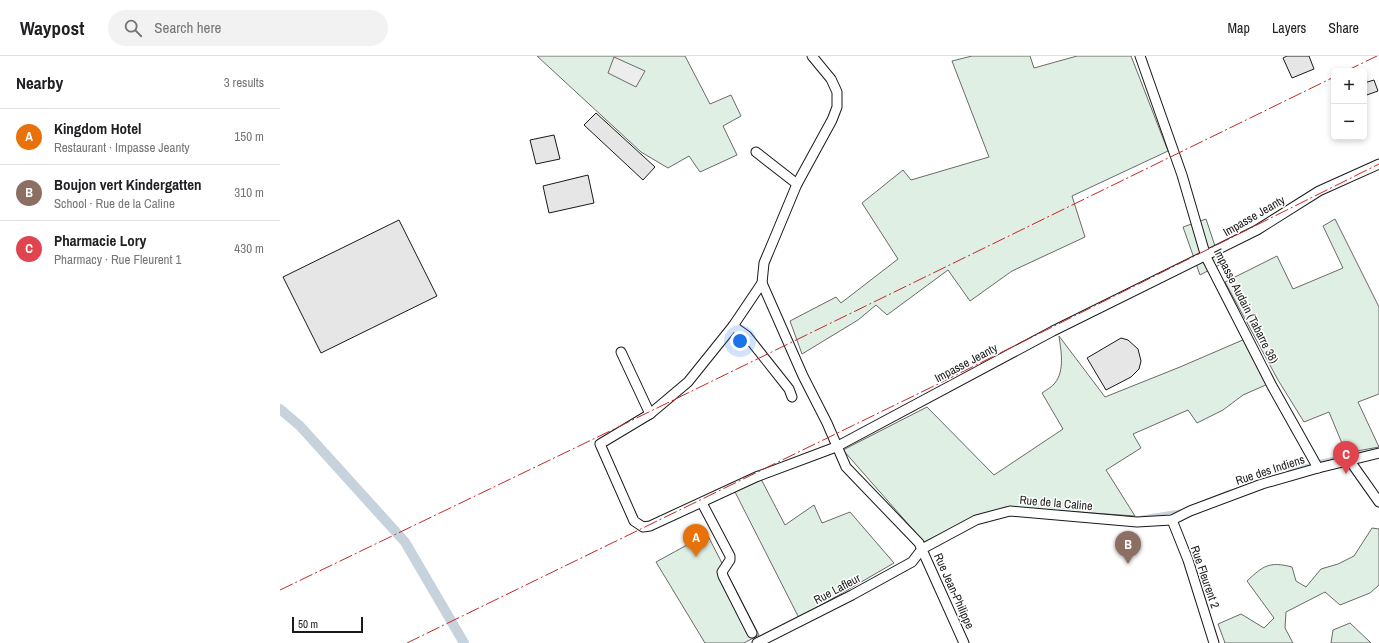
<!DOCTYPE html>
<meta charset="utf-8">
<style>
:root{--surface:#fff;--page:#f2f2f2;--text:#202124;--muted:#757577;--line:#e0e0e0;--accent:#2563eb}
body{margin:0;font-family:"Archivo Narrow",sans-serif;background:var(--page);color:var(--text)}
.controls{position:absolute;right:12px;top:12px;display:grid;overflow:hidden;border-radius:6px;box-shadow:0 2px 6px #0003}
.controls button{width:36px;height:36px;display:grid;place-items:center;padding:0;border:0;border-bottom:1px solid var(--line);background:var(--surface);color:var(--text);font:20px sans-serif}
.scale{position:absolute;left:12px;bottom:10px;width:71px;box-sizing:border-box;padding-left:4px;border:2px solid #1a1a1a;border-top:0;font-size:11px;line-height:14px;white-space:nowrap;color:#1a1a1a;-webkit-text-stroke:3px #fff;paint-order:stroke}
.you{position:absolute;left:460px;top:285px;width:14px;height:14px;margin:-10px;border:3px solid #fff;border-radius:50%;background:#1a73e8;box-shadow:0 0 0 6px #1a73e833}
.badge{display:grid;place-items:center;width:26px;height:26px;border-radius:50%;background:var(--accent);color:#fff;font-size:13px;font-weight:700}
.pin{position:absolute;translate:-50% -33px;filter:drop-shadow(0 1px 2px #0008)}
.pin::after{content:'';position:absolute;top:21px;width:14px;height:12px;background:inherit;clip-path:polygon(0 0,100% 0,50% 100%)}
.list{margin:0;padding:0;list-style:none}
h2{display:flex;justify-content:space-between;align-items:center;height:52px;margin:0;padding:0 16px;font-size:17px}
h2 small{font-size:13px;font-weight:400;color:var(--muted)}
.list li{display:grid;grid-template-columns:26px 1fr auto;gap:12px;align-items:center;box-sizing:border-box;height:56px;padding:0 16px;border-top:1px solid var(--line)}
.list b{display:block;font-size:15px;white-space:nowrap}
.list p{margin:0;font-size:13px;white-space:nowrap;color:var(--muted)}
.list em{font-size:13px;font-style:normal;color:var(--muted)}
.icon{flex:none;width:22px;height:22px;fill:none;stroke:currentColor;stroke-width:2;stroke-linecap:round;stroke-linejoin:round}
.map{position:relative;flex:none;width:1099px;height:587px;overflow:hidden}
header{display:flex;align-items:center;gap:24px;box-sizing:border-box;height:56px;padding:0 20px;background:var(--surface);border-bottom:1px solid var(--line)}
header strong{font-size:19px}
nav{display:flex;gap:22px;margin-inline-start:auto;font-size:14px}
.search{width:280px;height:36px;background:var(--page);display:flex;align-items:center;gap:10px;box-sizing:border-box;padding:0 14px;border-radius:22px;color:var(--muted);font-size:15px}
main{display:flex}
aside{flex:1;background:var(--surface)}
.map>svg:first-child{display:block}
.green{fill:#e0efe3;stroke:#6a6a6a}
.parking{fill:#ededed;stroke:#6a6a6a}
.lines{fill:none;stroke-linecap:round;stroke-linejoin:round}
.stream{stroke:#c6d2dc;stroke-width:3}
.canal{stroke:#c6d2dc;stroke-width:10}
.building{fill:#e6e6e6;stroke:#1a1a1a}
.street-casing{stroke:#1a1a1a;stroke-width:11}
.street{stroke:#fff;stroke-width:9}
.power{stroke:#c62828;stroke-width:1;stroke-dasharray:14 3 2 3;stroke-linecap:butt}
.labels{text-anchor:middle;stroke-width:3;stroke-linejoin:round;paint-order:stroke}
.street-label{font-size:12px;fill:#1a1a1a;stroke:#fff}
</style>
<header>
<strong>Waypost</strong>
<div class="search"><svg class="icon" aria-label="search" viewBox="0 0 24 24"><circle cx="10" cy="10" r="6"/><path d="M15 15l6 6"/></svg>Search here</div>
<nav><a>Map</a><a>Layers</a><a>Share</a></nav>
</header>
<main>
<aside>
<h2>Nearby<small>3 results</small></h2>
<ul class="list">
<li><span class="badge" style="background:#e8710a">A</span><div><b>Kingdom Hotel</b><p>Restaurant · Impasse Jeanty</p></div><em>150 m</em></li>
<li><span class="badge" style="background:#8d6e63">B</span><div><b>Boujon vert Kindergatten</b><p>School · Rue de la Caline</p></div><em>310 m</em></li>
<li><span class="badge" style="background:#e0444e">C</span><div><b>Pharmacie Lory</b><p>Pharmacy · Rue Fleurent 1</p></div><em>430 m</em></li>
</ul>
</aside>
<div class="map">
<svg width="1099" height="587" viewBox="0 0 1099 587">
<rect width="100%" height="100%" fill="#fff"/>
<!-- green -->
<g class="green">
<path d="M257,0h148l25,48 21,-9 10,21 -18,10 14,29 -37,17 -11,-16 -21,12 -27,-16z"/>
<path d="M692,0h58l4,12 43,-12h54l37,95 -96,45 13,41 -73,34 -42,30 -22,-31 -61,45 -11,-10 -18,15 -56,34 -12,-33 46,-24 5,6 57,-44 -36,-56 41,-33 8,10 78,-23 -37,-96z"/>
<path d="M926,163l15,45 -21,11 -17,-48z"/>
<path d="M1055,163l44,88v87l-21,8 21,45 -33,6 -17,-41 -25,10 -26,-42 -53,-98 52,-26 16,33 50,-21 -20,-42z"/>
<path d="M779,280l46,61 75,-30 65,-28 23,45 -25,11 -20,15 -26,13 -9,-13 -55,24 8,14 -35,22 29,46 -129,-9 -40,14 -42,21 -81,-92 84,-43 67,68 69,-46 -21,-36c4,-3 10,-6 13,-10 10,-13 6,-32 4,-47z"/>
<path d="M481,423l24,46 29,-20 8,18 28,-11 44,51 -95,55 -65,-128z"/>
<path d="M1092,472l7,1v56l-9,8 -30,12 -15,-13 -39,20 -1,16 8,15h-68l-7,-19 23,-10 23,14 10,-10 -27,-37c16,-15 22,-20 45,-14l4,14 10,6 15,-18 17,-5 16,-8z"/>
<path d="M427,478l52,101 -15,8h-39l-49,-81z"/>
<path d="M1070,567l21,20h-40l2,-13z"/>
</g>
<!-- parking -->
<path class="parking" d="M334,1l31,14 -9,16 -28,-14z"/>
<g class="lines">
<!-- stream -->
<g class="stream">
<path d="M1041,405l49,-10"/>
<path d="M1008,416l20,-7"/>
<path d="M925,445l25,-10"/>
<path d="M856,462l44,-7"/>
</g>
<!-- canal -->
<path class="canal" d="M0,353l20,17 105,116 59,101"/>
</g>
<!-- building -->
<g class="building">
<path d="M1007,0h22l5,13 -22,9 -9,-20z"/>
<path d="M1094,24l4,11 -14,5v-13z"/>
<path d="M316,57l59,54 -12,13 -59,-55z"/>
<path d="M274,79l6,24 -24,5 -6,-24z"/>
<path d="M308,119l6,28 -45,10 -6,-27z"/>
<path d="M119,164l38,76 -116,57 -38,-76z"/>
<path d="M841,282l7,2 10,9 3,12 -2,8 -8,8 -25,13 -19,-32z"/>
</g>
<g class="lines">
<defs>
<g id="street">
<path d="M532,0l19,23 6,13v15l-5,13 -35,64 -25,60 -8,19 -2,20 -29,43 -45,56 -38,32 -50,30 34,77 9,6 7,-1 106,-49 80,-30 217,-116 204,-101 62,-39 60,-27"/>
<path d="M860,0l42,119 24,82 66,129 46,82"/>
<path d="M476,96l41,32"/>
<path d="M482,227l41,93 24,47 19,44 73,76 45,100"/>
<path d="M453,270l14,10 42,53 3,8"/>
<path d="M341,296l29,62"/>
<path d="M1070,405l29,41"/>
<path d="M422,447l28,53v4l-8,12 1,4 29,57"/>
<path d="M892,464l16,40 26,83"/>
<path d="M477,587l95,-48 60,-33 10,-13 54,-29 34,-9 127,11 35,-2 18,-9 72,-27 56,-16 61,-15"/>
</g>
</defs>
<!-- street casing -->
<use href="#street" class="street-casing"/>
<!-- street -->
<use href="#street" class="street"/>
<!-- power -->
<g class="power">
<path d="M1066,15l31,-15"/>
<path d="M0,534l328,-158 726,-355"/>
<path d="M127,587l531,-259 441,-220"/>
</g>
</g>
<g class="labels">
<!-- street labels -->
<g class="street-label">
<text transform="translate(974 160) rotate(-30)" y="4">Impasse Jeanty</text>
<text transform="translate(966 250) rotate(63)" y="4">Impasse Audain (Tabarre 38)</text>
<text transform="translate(686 307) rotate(-28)" y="4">Impasse Jeanty</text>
<text transform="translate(990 414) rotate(-18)" y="4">Rue des Indiens</text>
<text transform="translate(776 447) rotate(5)" y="4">Rue de la Caline</text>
<text transform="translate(925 521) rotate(71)" y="4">Rue Fleurent 2</text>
<text transform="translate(557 533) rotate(-28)" y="4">Rue Lafleur</text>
<text transform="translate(674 535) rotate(66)" y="4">Rue Jean-Philippe</text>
</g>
</g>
</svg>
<div class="controls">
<button>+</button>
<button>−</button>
</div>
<div class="scale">50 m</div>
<div class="you"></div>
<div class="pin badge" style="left:416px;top:501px;background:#e8710a">A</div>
<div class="pin badge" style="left:848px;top:508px;background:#8d6e63">B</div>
<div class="pin badge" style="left:1066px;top:418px;background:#e0444e">C</div>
</div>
</main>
